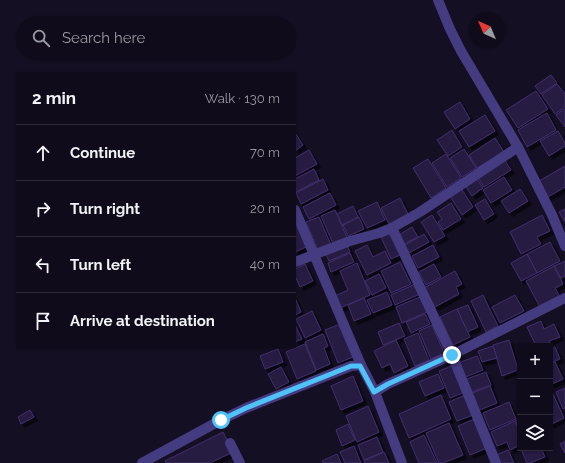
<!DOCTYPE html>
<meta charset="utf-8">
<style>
:root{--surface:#0f0b1a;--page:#181423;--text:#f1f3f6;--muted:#9b9ba2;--line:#2f2b39}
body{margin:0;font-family:Raleway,sans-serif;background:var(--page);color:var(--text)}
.controls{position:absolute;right:12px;bottom:12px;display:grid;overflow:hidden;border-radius:0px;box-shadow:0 1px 3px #0004}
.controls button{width:36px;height:36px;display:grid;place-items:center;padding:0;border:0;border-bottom:1px solid var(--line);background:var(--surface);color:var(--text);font:20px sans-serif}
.compass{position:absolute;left:469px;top:12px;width:36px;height:36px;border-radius:50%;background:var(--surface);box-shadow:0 1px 3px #0004;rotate:316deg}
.stop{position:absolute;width:12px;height:12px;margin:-9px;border:3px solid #4fc3f7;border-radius:50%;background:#fff}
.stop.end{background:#4fc3f7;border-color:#fff;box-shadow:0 1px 4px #0008}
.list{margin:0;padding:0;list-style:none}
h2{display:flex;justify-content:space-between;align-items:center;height:52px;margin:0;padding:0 16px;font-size:17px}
h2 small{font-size:13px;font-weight:400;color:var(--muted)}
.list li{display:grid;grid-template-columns:26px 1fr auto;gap:12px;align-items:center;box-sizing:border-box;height:56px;padding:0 16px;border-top:1px solid var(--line)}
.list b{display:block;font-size:15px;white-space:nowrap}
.list em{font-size:13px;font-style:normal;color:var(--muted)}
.icon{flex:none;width:22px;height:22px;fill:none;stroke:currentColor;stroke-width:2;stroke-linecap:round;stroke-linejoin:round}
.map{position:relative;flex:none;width:565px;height:463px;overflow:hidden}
.search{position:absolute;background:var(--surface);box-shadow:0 1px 3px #0004;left:16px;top:16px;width:280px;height:44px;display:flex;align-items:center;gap:10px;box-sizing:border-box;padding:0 14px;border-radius:22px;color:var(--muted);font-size:15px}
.panel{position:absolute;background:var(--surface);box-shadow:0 1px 3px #0004;left:16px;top:72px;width:280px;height:276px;border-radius:0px}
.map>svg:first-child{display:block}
.building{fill:#271c43;stroke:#412e6e;filter:url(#shadow)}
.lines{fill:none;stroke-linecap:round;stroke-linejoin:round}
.minor{stroke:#453b80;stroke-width:10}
.route{stroke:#4fc3f7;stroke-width:5}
</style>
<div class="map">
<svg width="565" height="463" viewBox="0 0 565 463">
<defs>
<filter id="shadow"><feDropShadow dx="3.5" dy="3.5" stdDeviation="0" flood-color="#0009"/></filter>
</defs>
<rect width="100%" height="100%" fill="#140f23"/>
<!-- building -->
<g class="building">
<path d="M551,75l6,8 -16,11 -6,-8z"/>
<path d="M557,84l8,10v13l-10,7 -13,-19z"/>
<path d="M536,91l12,18 -30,19 -12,-18z"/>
<path d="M460,102l10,17 -15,10 -11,-17z"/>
<path d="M565,109v18l-9,-12z"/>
<path d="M547,113l9,17 -29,17 -9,-17z"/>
<path d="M485,115l10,16 -26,16 -10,-16z"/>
<path d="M452,130l10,17 -14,9 -11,-16z"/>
<path d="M558,131l7,12v3l-16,10 -9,-15z"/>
<path d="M295,133l8,12 -8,6z"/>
<path d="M495,138l9,14 -27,16 -8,-13z"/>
<path d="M464,149l12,19 -14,9 -12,-19z"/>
<path d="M309,150l8,14 -22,12v-18z"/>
<path d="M446,154l15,24 -14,9 -15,-24z"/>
<path d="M428,159l18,29 -15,10 -18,-30z"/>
<path d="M504,159l7,11 -27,17 -7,-11z"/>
<path d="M565,166v21l-17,10 -9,-16z"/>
<path d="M314,169l5,11 -23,12 -1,-13z"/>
<path d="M475,176l8,12 -11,8 -8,-12z"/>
<path d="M504,177l8,13 -21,13 -8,-13z"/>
<path d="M323,179l5,11 -27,14 -5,-11z"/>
<path d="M461,188l12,19 -11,8 -12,-19z"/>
<path d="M520,189l8,12 -19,12 -8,-12z"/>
<path d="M330,193l6,12 -27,14 -6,-12z"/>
<path d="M400,198l8,16 -19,10 -8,-16z"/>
<path d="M485,199l9,15 -10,6 -9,-15z"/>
<path d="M377,202l8,18 -18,8 -9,-17z"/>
<path d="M451,203l10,16 -18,11 -5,-8 4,-3 -5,-7z"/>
<path d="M353,206l5,11 -16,8 -5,-11z"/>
<path d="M565,209v13l-6,-10z"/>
<path d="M335,210l13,30 -14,6 -13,-30z"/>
<path d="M432,215l13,21 -11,6 -13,-20z"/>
<path d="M542,215l8,16 -13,6 4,7 -20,10 -11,-22z"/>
<path d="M319,217l12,28 -13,5 -12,-28z"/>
<path d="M359,217l5,12 -16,7 -5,-11z"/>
<path d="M295,221l13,25 -13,6z"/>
<path d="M412,227l6,10 -16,8 -5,-9z"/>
<path d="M393,232l9,22 -11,5 -10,-22z"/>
<path d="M424,234l5,8 -20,11 -4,-8z"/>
<path d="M550,242l10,19 -23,12 -10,-19z"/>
<path d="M346,243l4,9 -21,9 -4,-9z"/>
<path d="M367,245l6,12 12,-6 6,12 -24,12 -12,-24z"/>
<path d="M433,245l6,12 -21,11 -6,-12z"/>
<path d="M350,253l4,9 -23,10 -3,-9z"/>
<path d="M527,254l10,19 -16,8 -10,-18z"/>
<path d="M565,261v15l-4,2 -7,-12z"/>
<path d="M400,262l11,22 -20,9 -10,-22z"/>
<path d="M357,263l13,32 -30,13 -5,-12 13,-6 -8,-19z"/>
<path d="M305,264l8,17 -13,6 -5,-11v-7z"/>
<path d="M434,264l7,13 -15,8 -7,-13z"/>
<path d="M554,266l9,18 -8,4 5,9 -20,10 -14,-26z"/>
<path d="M455,271l7,13 -6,3 3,7 -24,13 -11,-19z"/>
<path d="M379,274l7,14 -14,7 -7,-14z"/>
<path d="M415,284l5,10 -25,11 -4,-10z"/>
<path d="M387,292l5,13 -19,8 -6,-13z"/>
<path d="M483,295l15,31 -12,6 -15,-31z"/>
<path d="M515,295l9,16 -24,12 -8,-16z"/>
<path d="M420,297l7,15 -25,11 -6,-16z"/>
<path d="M295,298l6,14 -6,3z"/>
<path d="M364,298l7,16 -17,7 -6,-16z"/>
<path d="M468,305l10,22 -11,5 -10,-23z"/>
<path d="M457,309l13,28 -17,8 -13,-28z"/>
<path d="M312,311l9,19 -16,8 -9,-19z"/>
<path d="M425,314l5,10 -19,9 -5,-11z"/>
<path d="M541,321l3,8 10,-5 6,13 -11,4 1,2 -6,3h-8l-9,-19z"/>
<path d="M399,323l6,13 -22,9 -5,-13z"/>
<path d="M340,324l13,33 -15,6 -13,-33z"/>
<path d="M295,325l7,14 -7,3z"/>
<path d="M432,325l12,28 -13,6 -12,-28z"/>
<path d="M418,333l11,27 -14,6 -11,-27z"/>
<path d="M323,334l5,12 -4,2 6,16 -14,6 -11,-28z"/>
<path d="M396,340l12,26 -14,7 -4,-9 -8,4 -8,-17z"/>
<path d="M509,340l9,30 -16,6 -9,-31z"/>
<path d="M305,344l11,27 -19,8 -11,-27z"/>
<path d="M493,346l4,12 -15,4 -4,-11z"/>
<path d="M555,347l5,12 -10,4v-13z"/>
<path d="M278,349l5,13 -18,7 -5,-13z"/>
<path d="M477,356l6,14 -20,8 -5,-15z"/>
<path d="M555,362l8,17 -13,6v-20z"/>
<path d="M454,365l11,27 -15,6 -11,-27z"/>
<path d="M281,367l8,15 -13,7 -8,-15z"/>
<path d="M486,372l5,13 -22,8 -5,-13z"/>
<path d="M438,374l6,14 -19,8 -6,-14z"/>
<path d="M353,376l10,25 -22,9 -10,-24z"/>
<path d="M490,386l7,17 -20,8 -7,-17z"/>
<path d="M565,388v20l-2,1 -7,-17z"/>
<path d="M553,394l11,24 -14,7v-29z"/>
<path d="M441,395l10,24 -42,19 -10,-24z"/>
<path d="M465,395l8,20 -16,6 -8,-19z"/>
<path d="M509,402l7,17 -26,11 -7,-17z"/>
<path d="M368,406l11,26 -22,10 -11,-26z"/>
<path d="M30,410l4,7 -13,7 -3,-7z"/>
<path d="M474,419l13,29 -17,7 -12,-29z"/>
<path d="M520,419v13l-5,-11z"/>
<path d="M515,421l5,12v12l-10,5 -3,-8 -10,4 -6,-14z"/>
<path d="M449,423l14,32 -20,8h-4l-13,-30z"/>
<path d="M348,424l7,16 -13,6 -6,-16z"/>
<path d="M223,432l10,20 -23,11h-44l-1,-2z"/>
<path d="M424,435l13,28h-18l-9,-21z"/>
<path d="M377,437l6,15 -19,8 -6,-15z"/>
<path d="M565,441v12l-5,-9z"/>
<path d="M354,446l7,17h-16l-5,-11z"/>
<path d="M523,448h18l4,9 -15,6h-3l-6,-14z"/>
<path d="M508,450l6,13h-17l-3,-7z"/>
<path d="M384,452l5,11h-24l-1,-2z"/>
<path d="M337,454l4,9h-18l-1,-2z"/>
</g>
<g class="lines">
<!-- minor -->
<g class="minor">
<path d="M438,0l12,29 11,22 57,96 34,68 13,31"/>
<path d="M295,210l66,155"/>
<path d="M392,228l60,127 44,108"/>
<path d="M295,262l55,-21 29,-8 13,-5 28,-16 98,-65"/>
<path d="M375,392l27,71"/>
<path d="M230,443l10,20"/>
<path d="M142,463l79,-43 25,-12 105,-42 10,-1 14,27 13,-8 64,-29 113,-57"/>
</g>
</g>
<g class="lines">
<!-- route -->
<path class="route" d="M221,420l25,-12 105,-42h9l14,26 14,-8 64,-29"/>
</g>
</svg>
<div class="controls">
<button>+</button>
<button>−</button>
<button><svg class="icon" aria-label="layers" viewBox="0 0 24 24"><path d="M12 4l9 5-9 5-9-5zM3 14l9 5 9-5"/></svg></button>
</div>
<svg class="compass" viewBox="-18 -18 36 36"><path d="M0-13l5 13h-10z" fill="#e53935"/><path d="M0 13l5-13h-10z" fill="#9b9ba2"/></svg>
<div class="stop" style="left:221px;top:420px"></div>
<div class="stop end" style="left:452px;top:355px"></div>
<div class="search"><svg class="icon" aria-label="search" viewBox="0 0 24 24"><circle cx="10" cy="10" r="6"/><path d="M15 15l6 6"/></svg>Search here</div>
<section class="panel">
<h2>2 min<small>Walk · 130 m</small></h2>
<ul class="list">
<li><svg class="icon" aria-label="ahead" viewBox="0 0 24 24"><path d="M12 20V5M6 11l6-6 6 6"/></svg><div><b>Continue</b></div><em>70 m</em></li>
<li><svg class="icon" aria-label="right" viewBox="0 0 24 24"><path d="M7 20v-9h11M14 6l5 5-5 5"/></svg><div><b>Turn right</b></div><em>20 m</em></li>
<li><svg class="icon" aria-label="left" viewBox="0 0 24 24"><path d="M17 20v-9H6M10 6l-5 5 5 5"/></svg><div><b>Turn left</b></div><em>40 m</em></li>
<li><svg class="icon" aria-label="arrive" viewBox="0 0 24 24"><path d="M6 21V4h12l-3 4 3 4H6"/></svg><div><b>Arrive at destination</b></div></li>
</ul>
</section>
</div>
